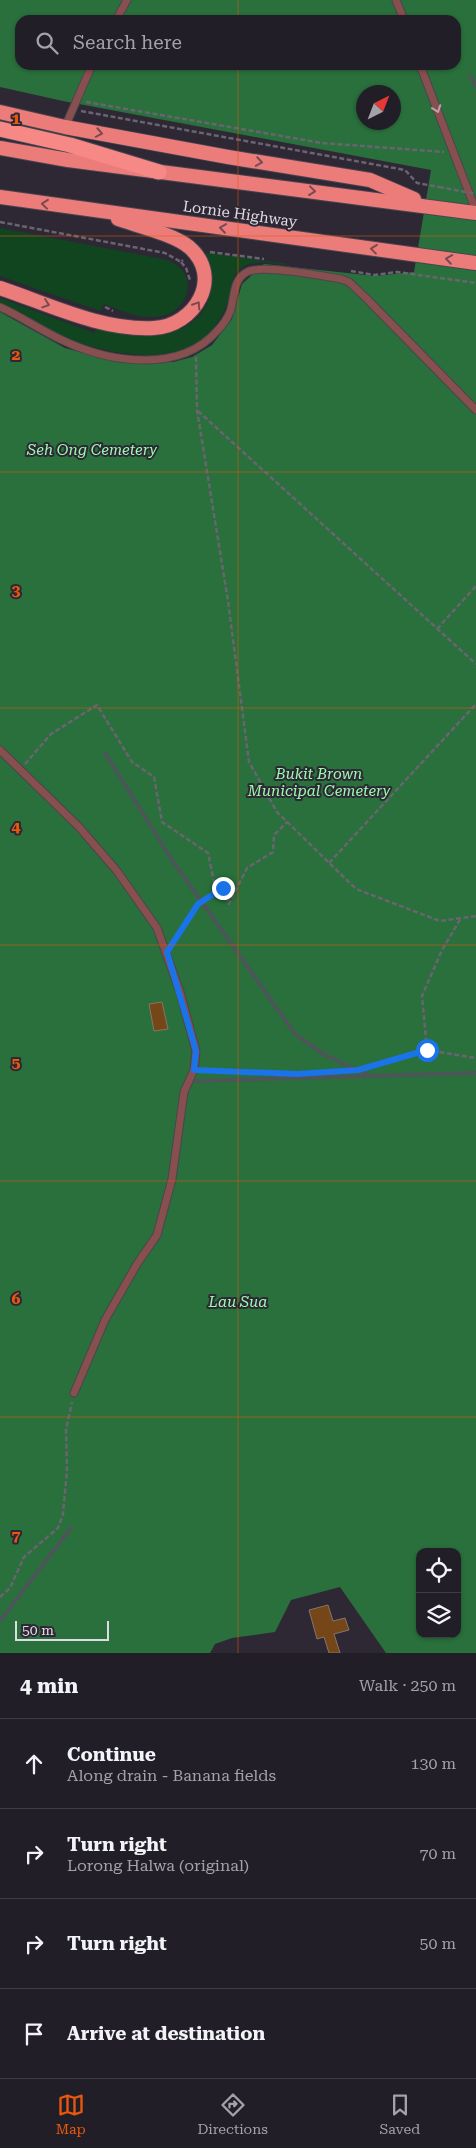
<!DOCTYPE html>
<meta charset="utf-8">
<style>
:root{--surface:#221e28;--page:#2e2b34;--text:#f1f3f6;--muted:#a2a2a8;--line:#3f3c45;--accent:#ea580c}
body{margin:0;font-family:"Roboto Serif",serif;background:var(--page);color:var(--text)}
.controls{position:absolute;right:15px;bottom:15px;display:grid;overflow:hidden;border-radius:10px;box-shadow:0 1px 4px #0004}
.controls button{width:45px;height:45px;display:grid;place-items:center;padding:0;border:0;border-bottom:1px solid var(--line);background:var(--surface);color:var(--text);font:25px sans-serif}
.compass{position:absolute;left:356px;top:85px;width:45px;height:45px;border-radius:50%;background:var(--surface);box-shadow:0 1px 4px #0004;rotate:42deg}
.scale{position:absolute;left:15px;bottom:12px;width:94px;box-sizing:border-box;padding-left:5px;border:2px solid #dfdbe4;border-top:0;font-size:14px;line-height:18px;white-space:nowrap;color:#dfdbe4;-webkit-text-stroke:4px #2e2835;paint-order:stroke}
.stop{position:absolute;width:15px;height:15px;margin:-11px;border:4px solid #1a73e8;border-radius:50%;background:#fff}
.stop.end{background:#1a73e8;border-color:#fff;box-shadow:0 1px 5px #0008}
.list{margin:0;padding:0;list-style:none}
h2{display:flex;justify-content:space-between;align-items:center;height:65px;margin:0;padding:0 20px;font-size:21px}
h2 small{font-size:16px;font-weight:400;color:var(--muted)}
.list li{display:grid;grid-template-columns:32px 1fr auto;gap:15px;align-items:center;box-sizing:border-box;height:90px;padding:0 20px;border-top:1px solid var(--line)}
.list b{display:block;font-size:19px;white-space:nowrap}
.list p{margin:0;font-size:16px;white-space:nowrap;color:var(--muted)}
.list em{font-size:16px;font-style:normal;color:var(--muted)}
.icon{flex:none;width:28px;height:28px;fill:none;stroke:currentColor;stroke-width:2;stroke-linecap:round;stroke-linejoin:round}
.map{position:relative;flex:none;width:476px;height:1653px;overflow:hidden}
.search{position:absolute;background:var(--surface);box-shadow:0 1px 4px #0004;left:15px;right:15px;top:15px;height:55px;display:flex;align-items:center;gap:12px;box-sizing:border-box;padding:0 18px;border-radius:15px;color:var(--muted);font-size:19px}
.sheet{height:425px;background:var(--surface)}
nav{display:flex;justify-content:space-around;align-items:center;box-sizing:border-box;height:70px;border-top:1px solid var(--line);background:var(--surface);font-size:14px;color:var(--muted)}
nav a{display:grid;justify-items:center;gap:2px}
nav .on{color:var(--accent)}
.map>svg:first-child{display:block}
.green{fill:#104520}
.forest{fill:#29703c;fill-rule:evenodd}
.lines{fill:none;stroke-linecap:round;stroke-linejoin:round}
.stream{stroke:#4c5659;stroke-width:4}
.building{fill:#754718;stroke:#847569}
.service-casing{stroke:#4a4551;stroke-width:9}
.trunk-casing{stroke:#4a4551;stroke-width:16}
.motorway-casing{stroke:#4a4551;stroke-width:17}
.path{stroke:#6a6470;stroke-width:2.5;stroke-dasharray:5 2.5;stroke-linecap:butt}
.service{stroke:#874f4e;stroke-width:7}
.trunk{stroke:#ec7c7a;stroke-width:14}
.motorway{stroke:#f68886;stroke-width:15}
.path-bridge{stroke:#6a6470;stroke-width:2.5;stroke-dasharray:5 2.5;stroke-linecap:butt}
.oneway{stroke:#bca3a8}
.oneway2{stroke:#7a4a51}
.route{stroke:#1a73e8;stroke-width:6}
.grid{fill:none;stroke:#e8590c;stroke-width:1;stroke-opacity:0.55}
.labels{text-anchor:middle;stroke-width:4;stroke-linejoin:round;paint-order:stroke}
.street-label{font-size:15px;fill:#dfdbe4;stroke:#2e2835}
.park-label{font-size:15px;font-style:italic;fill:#9bfbaf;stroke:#2e2835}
.grid-label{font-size:16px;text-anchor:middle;font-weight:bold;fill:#e8590c;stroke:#2e2835;stroke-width:4;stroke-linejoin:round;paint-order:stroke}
</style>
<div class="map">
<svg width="476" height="1653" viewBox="0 0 476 1653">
<rect width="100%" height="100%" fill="#2e2835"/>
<!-- green -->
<g class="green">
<path d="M0,228l168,32c7,4 13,7 17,15 9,18 -6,38 -24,41 -20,4 -39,-5 -57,-12l-4,7 -100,-35z"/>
<path d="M209,253l80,11 -5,1c-13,-1 -29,-6 -41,2 -13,8 -12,25 -16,37 -23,61 -86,56 -138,42 -32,-9 -59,-30 -89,-44v-4l94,35 3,-6c19,4 38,9 57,8 28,0 58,-20 57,-51 -1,-11 -5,-20 -8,-30z"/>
</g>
<!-- forest -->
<path class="forest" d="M0,0h476v1653h-90l-46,-66 -49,13 -16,32 -43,6 -17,6 -5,9h-210v-1341l65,36 54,14h54l19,-5 20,-12 20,-26 10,-35 22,-20 111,12 39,-4 17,-102 -368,-69 -63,-14zM20,20h436v45h-436zM364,92h30v30h-30zM420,1552h37v82h-37z"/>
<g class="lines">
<!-- stream -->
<g class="stream">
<path d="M470,76l6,10"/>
<path d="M105,753l65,104 125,177 30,21 45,21"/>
<path d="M196,1081l280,-8"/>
<path d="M0,1621l71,-93"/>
</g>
</g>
<!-- building -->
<g class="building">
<path d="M162,1002l6,27 -14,2 -5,-27z"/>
<path d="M328,1605l5,16 12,-3 4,12 -15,4 6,19h-11l-5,-16 -7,2 -8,-29z"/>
</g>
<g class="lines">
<defs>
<g id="service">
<path d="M396,0l8,20"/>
<path d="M116,20l11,-20"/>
<path d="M420,65l56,146"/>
<path d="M65,127l27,-62"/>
<path d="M0,307c22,10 42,24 64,34 47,22 116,32 153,-10 5,-5 10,-12 13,-19 5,-14 2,-32 17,-40 14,-8 76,4 94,7l8,3 18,17 109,111"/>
<path d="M0,750l79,77 38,44 40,57 23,64 16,59 -2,19 -10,22 -12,87 -15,56 -20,29 -32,56 -31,73"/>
</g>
<g id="trunk">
<path d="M0,112l65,15 163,30 142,23 44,19"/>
<path d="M0,148l68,12 408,53"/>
<path d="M0,197l476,66"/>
<path d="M0,288c48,16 102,43 154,40 41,-2 70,-51 35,-81 -16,-13 -51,-21 -71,-28"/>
</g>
<path id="motorway" d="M0,129l70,16 89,27"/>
</defs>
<!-- service casing -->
<use href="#service" class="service-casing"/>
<!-- trunk casing -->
<use href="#trunk" class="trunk-casing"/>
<!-- motorway casing -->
<use href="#motorway" class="motorway-casing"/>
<!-- path -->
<g class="path">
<path d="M86,102l236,41 122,9"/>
<path d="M81,111l324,59 12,13 22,4"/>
<path d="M0,222l165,31 16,9 2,-2"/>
<path d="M210,252l54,7"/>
<path d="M181,262l5,6 4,12"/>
<path d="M351,271l23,4 23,-3 79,11"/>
<path d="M105,307l8,4"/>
<path d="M196,357l1,53 31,191 21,161 28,50 79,77 84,32 36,-5"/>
<path d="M198,411l278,253"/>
<path d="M437,629l39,-43"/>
<path d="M25,764l26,-30 46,-29 35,57 22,15 8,45 46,31 6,29 9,6 6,16 18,-36 26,-16 1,-17 13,-13"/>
<path d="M329,863l147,-159"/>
<path d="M173,943l25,-38 25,-17"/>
<path d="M427,1050l-5,-54 20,-46 19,-32"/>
<path d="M203,1070l94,4 61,-3 69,-21 49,8"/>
<path d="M0,1597l10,-9 14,-31 34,-29 5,-14 4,-44 -1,-40 6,-28"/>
</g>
<!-- service -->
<use href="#service" class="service"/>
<!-- trunk -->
<use href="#trunk" class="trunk"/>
<!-- motorway -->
<use href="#motorway" class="motorway"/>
<!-- path-bridge -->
<path class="path-bridge" d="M439,187l37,7"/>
</g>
<!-- one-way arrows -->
<defs><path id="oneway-chevron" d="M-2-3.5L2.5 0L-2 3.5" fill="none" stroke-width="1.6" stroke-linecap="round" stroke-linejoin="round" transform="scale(1.25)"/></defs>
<use class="oneway" href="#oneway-chevron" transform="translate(437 109) rotate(70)"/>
<g class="oneway2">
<use href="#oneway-chevron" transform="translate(99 133) rotate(11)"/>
<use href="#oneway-chevron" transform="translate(259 162) rotate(9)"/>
<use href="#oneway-chevron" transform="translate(312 191) rotate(7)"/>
<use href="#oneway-chevron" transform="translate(45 204) rotate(-174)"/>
<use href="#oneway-chevron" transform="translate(223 228) rotate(-172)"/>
<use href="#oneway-chevron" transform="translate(374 249) rotate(-173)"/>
<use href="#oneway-chevron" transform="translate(449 259) rotate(-171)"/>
<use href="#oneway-chevron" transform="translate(46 304) rotate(19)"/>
<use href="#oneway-chevron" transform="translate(197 305) rotate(-57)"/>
</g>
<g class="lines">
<!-- route -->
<path class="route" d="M223,888l-25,16 -31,48 29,99 -2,19 103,4 61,-4 69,-20"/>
</g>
<!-- grid -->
<path class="grid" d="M238,0v20M238,65v1588M0,236h476M0,472h476M0,708h476M0,945h476M0,1181h476M0,1417h476"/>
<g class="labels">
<!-- street labels -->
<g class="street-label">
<text transform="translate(240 214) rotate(8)" y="5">Lornie Highway</text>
</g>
<!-- park labels -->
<g class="park-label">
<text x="92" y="455">Seh Ong Cemetery</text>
<text x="319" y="779">Bukit Brown<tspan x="319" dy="17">Municipal Cemetery</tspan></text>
<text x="238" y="1307">Lau Sua</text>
</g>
</g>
<g class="grid-label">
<text x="16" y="124">1</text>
<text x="16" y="360">2</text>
<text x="16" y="596">3</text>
<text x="16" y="832">4</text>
<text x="16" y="1068">5</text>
<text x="16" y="1304">6</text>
<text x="16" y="1541">7</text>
</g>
</svg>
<div class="controls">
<button><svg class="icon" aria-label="locate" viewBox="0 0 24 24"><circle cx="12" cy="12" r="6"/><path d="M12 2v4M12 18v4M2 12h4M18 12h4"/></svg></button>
<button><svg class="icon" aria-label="layers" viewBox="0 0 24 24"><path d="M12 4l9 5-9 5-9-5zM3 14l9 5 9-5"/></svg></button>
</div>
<svg class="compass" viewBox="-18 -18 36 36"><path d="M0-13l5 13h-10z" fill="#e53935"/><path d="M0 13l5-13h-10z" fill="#a2a2a8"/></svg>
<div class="scale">50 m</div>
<div class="stop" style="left:427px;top:1050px"></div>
<div class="stop end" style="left:223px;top:888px"></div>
<div class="search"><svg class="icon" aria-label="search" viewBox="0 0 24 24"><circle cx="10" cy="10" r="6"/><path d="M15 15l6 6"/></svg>Search here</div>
</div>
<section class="sheet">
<h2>4 min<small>Walk · 250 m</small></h2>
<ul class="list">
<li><svg class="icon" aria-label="ahead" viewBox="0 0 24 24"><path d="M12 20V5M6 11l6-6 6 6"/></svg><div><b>Continue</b><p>Along drain - Banana fields</p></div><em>130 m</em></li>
<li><svg class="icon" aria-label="right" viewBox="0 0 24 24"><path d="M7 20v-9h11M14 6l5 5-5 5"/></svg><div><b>Turn right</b><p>Lorong Halwa (original)</p></div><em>70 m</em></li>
<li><svg class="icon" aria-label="right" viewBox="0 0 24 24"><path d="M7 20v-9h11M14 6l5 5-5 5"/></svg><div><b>Turn right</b></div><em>50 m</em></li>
<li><svg class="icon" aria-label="arrive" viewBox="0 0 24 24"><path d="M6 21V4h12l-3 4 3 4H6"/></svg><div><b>Arrive at destination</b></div></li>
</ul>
</section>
<nav>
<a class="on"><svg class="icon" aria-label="map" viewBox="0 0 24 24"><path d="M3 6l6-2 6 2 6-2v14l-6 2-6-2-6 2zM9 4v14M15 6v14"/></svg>Map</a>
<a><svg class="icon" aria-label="directions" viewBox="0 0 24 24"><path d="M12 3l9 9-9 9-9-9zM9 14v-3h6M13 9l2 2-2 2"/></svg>Directions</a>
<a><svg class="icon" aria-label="saved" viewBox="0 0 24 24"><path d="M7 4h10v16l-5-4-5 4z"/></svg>Saved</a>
</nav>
